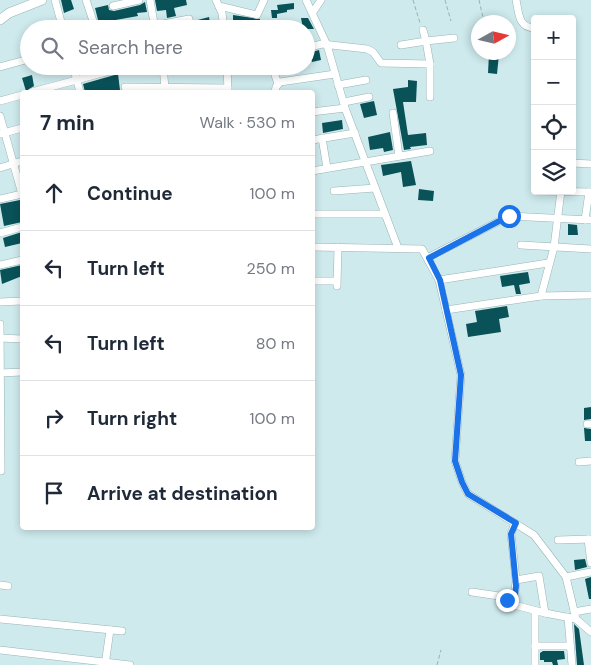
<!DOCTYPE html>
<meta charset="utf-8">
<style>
:root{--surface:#fff;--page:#f2f2f3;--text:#1f2937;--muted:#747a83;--line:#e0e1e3}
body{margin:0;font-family:"DM Sans",sans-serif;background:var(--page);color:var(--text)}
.controls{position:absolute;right:15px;top:15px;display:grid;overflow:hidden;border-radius:5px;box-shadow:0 2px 8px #0003}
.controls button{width:45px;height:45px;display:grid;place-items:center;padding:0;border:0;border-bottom:1px solid var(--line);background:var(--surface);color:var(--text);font:25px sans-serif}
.compass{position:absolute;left:471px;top:15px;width:45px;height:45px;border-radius:50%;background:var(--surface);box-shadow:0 2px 8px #0003;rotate:82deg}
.stop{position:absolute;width:15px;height:15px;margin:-11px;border:4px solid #1a73e8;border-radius:50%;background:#fff}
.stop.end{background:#1a73e8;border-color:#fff;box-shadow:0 1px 5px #0008}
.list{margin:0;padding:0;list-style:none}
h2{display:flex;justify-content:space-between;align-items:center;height:65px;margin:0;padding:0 20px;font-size:21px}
h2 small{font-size:16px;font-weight:400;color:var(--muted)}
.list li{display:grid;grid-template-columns:32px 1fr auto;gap:15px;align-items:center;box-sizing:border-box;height:75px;padding:0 20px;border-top:1px solid var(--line)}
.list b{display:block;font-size:19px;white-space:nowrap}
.list em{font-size:16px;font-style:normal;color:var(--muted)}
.icon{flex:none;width:28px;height:28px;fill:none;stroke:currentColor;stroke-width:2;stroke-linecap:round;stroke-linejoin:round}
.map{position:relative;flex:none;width:591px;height:665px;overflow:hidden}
.search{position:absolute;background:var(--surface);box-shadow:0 2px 8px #0003;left:20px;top:20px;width:295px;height:55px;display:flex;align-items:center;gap:12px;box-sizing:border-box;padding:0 18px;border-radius:28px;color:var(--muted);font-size:19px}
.panel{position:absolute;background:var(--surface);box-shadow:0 2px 8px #0003;left:20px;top:90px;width:295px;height:440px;border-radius:5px}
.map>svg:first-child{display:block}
.building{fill:#095258}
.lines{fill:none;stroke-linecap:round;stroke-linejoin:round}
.minor-casing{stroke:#99b4b6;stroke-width:8}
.tertiary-casing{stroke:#99b4b6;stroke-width:10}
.path{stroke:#9ab1b3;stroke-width:1;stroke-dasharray:4 2.5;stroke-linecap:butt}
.minor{stroke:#fff;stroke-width:7}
.tertiary{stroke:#fff;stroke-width:9}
.route{stroke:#1a73e8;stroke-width:6}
</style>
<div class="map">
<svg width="591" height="665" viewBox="0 0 591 665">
<rect width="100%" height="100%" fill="#ceeaed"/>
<!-- building -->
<g class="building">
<path d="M61,0h10l3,9 -10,4z"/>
<path d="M155,0h31l1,5 -13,3 2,8 -9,2 -1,-8 -9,1z"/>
<path d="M145,2l2,10 -10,1 1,3 -28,5 2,6 -9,2 -1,-6 -3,1 -4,-16 13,-3 1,5 5,1 26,-6z"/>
<path d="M294,3v6l-7,1v2l-10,2v4h-5l-1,-8h7l-1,-5z"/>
<path d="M233,15l27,4v6h-13v4h-14z"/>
<path d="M209,17l2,12h-19l-1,-5 3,-3z"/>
<path d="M301,18h7l6,11h-11z"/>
<path d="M319,50l2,10 -9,2 -3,-9z"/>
<path d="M489,54h10l-2,20 -9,-1z"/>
<path d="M118,74l2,16 -5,2h-30l-2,-8z"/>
<path d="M32,75l2,11 -8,5 -4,-13z"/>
<path d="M408,80l9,1 -1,21h-13l5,33 18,-2 1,12 -17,2 1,2 -7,1 -11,-61 15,-2z"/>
<path d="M374,101l3,14 -13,3 -4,-14z"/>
<path d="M342,120l1,9 -20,4 -1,-10z"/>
<path d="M390,132l3,18 -9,2 -1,-4 -13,2 -2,-13z"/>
<path d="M411,161l5,24 -13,2 -2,-15 -18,4 -2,-11z"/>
<path d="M419,189l15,2 -1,10 -15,-1z"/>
<path d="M20,200l2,22 -18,4 -4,-22z"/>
<path d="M568,224l9,1 1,10h-10z"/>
<path d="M22,232v11l-17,4 -2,-9z"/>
<path d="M22,265v11l-20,8 -2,-14z"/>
<path d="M528,272l2,11 -11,2 2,9h-5l-2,-9 -12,2 -2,-11z"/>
<path d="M507,306l2,11 -10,2 2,13 -33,5 -2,-13 11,-2 -2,-11z"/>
<path d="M591,407v12l-7,1v-12z"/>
<path d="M584,428l7,1v12h-6z"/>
<path d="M585,559l2,8 -12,3 -1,-10z"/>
<path d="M591,577v22h-2l-4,-20z"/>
<path d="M574,624l5,5 5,36h-7z"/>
<path d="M543,651h21l1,8 -8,1 1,5h-5l-1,-3h-8v-2h-4v-7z"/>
</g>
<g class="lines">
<defs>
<g id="minor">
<path d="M55,0l8,29"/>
<path d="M86,0l8,24"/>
<path d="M150,0l5,29"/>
<path d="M216,0l6,13 2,16"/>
<path d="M306,0l21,45 18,63 53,140"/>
<path d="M516,0c3,13 2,28 19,28"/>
<path d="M113,6l26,-6"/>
<path d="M219,6l38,9 7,-15"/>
<path d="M313,12l8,-12"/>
<path d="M137,29l52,-10"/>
<path d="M401,45l25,-4 -3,-11"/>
<path d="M306,48l16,-4 45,5 6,3 8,11 49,1"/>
<path d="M73,66l7,26"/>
<path d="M163,66l2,22"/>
<path d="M227,66l1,26"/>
<path d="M277,66l-2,9 3,9"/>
<path d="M0,67l29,-8"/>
<path d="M338,85l28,-5"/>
<path d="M125,87l103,1"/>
<path d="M32,92l96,-26"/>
<path d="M275,92l1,-5 4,-5 55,-8"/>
<path d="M430,97v-33l-4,-23 28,-3"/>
<path d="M0,101l22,-6"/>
<path d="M344,102l25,-5"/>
<path d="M312,112l33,-4"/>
<path d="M393,113l6,43"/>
<path d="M0,116l22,78"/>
<path d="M0,134l22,-6"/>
<path d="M322,138l5,30"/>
<path d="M312,140l43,-7"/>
<path d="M572,163l19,1"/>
<path d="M0,168l22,-7"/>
<path d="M312,171l118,-20"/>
<path d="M334,191l41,-3"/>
<path d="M538,191l53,1"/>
<path d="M0,199l22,-5"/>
<path d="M312,214h73"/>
<path d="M585,220l4,-28"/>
<path d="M0,233l22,-6"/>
<path d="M521,245l70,4"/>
<path d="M312,247l110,2 17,31 22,95 -6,86 7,21 6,12 66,41 32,42 10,42"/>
<path d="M429,257l80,-41 82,4"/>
<path d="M0,265l22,-5"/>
<path d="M439,280l109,-17"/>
<path d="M312,281h24"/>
<path d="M337,286l1,-39"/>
<path d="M541,296l13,-49 7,-56"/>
<path d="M0,302l22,-1"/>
<path d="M446,310l95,-14 50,-1"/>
<path d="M0,324l1,147"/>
<path d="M0,338l22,1"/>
<path d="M0,373l22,-1"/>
<path d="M587,424h4"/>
<path d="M579,462l12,-1"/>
<path d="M515,523l-4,11 5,46 -2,25 31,8"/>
<path d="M588,539l3,24"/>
<path d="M558,540l33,-1"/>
<path d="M566,577l25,-5"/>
<path d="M516,580l23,-4 6,37 31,6 15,13"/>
<path d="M0,585l8,1"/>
<path d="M472,592l27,4 15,9"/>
<path d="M535,612v34h34"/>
<path d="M574,612l17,-3"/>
<path d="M568,617l4,48"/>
<path d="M0,619l122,12"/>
<path d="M0,650l130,15"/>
<path d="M105,665l5,-35"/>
<path d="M535,665v-19"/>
</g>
<path id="tertiary" d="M0,20l9,-7 33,-13"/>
</defs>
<!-- minor casing -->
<use href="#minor" class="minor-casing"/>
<!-- tertiary casing -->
<use href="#tertiary" class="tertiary-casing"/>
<!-- path -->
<g class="path">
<path d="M413,0l7,23"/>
<path d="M445,0l6,21"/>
<path d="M479,0l5,22"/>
<path d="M437,665l4,-15"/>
</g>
<!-- minor -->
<use href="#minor" class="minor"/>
<!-- tertiary -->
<use href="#tertiary" class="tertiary"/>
</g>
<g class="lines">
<!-- route -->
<path class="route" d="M507,600l7,4 2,-18 -5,-52 5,-11 -48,-29 -6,-12 -7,-21 6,-86 -21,-95 -11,-22 80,-42"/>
</g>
</svg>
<div class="controls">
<button>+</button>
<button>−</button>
<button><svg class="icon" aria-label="locate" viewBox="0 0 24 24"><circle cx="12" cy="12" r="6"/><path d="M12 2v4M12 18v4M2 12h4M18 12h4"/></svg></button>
<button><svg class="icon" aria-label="layers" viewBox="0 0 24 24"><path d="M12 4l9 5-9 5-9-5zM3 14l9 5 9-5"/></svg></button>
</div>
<svg class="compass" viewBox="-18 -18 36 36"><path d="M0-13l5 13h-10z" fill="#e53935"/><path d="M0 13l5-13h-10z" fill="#747a83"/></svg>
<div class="stop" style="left:509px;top:216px"></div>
<div class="stop end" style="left:507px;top:600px"></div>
<div class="search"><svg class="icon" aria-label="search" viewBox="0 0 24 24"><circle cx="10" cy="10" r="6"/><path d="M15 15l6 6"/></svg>Search here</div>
<section class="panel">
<h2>7 min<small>Walk · 530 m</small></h2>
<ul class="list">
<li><svg class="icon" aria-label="ahead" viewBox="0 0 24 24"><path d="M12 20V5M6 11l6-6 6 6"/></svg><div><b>Continue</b></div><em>100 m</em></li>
<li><svg class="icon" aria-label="left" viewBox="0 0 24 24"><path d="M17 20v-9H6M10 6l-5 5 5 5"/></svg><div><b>Turn left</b></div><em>250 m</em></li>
<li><svg class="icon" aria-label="left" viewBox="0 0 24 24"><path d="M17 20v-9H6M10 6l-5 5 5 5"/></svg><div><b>Turn left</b></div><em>80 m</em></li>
<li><svg class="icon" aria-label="right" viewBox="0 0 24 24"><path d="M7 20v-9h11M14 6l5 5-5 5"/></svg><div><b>Turn right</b></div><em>100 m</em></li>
<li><svg class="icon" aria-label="arrive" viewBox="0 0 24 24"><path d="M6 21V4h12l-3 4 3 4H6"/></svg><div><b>Arrive at destination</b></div></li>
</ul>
</section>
</div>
